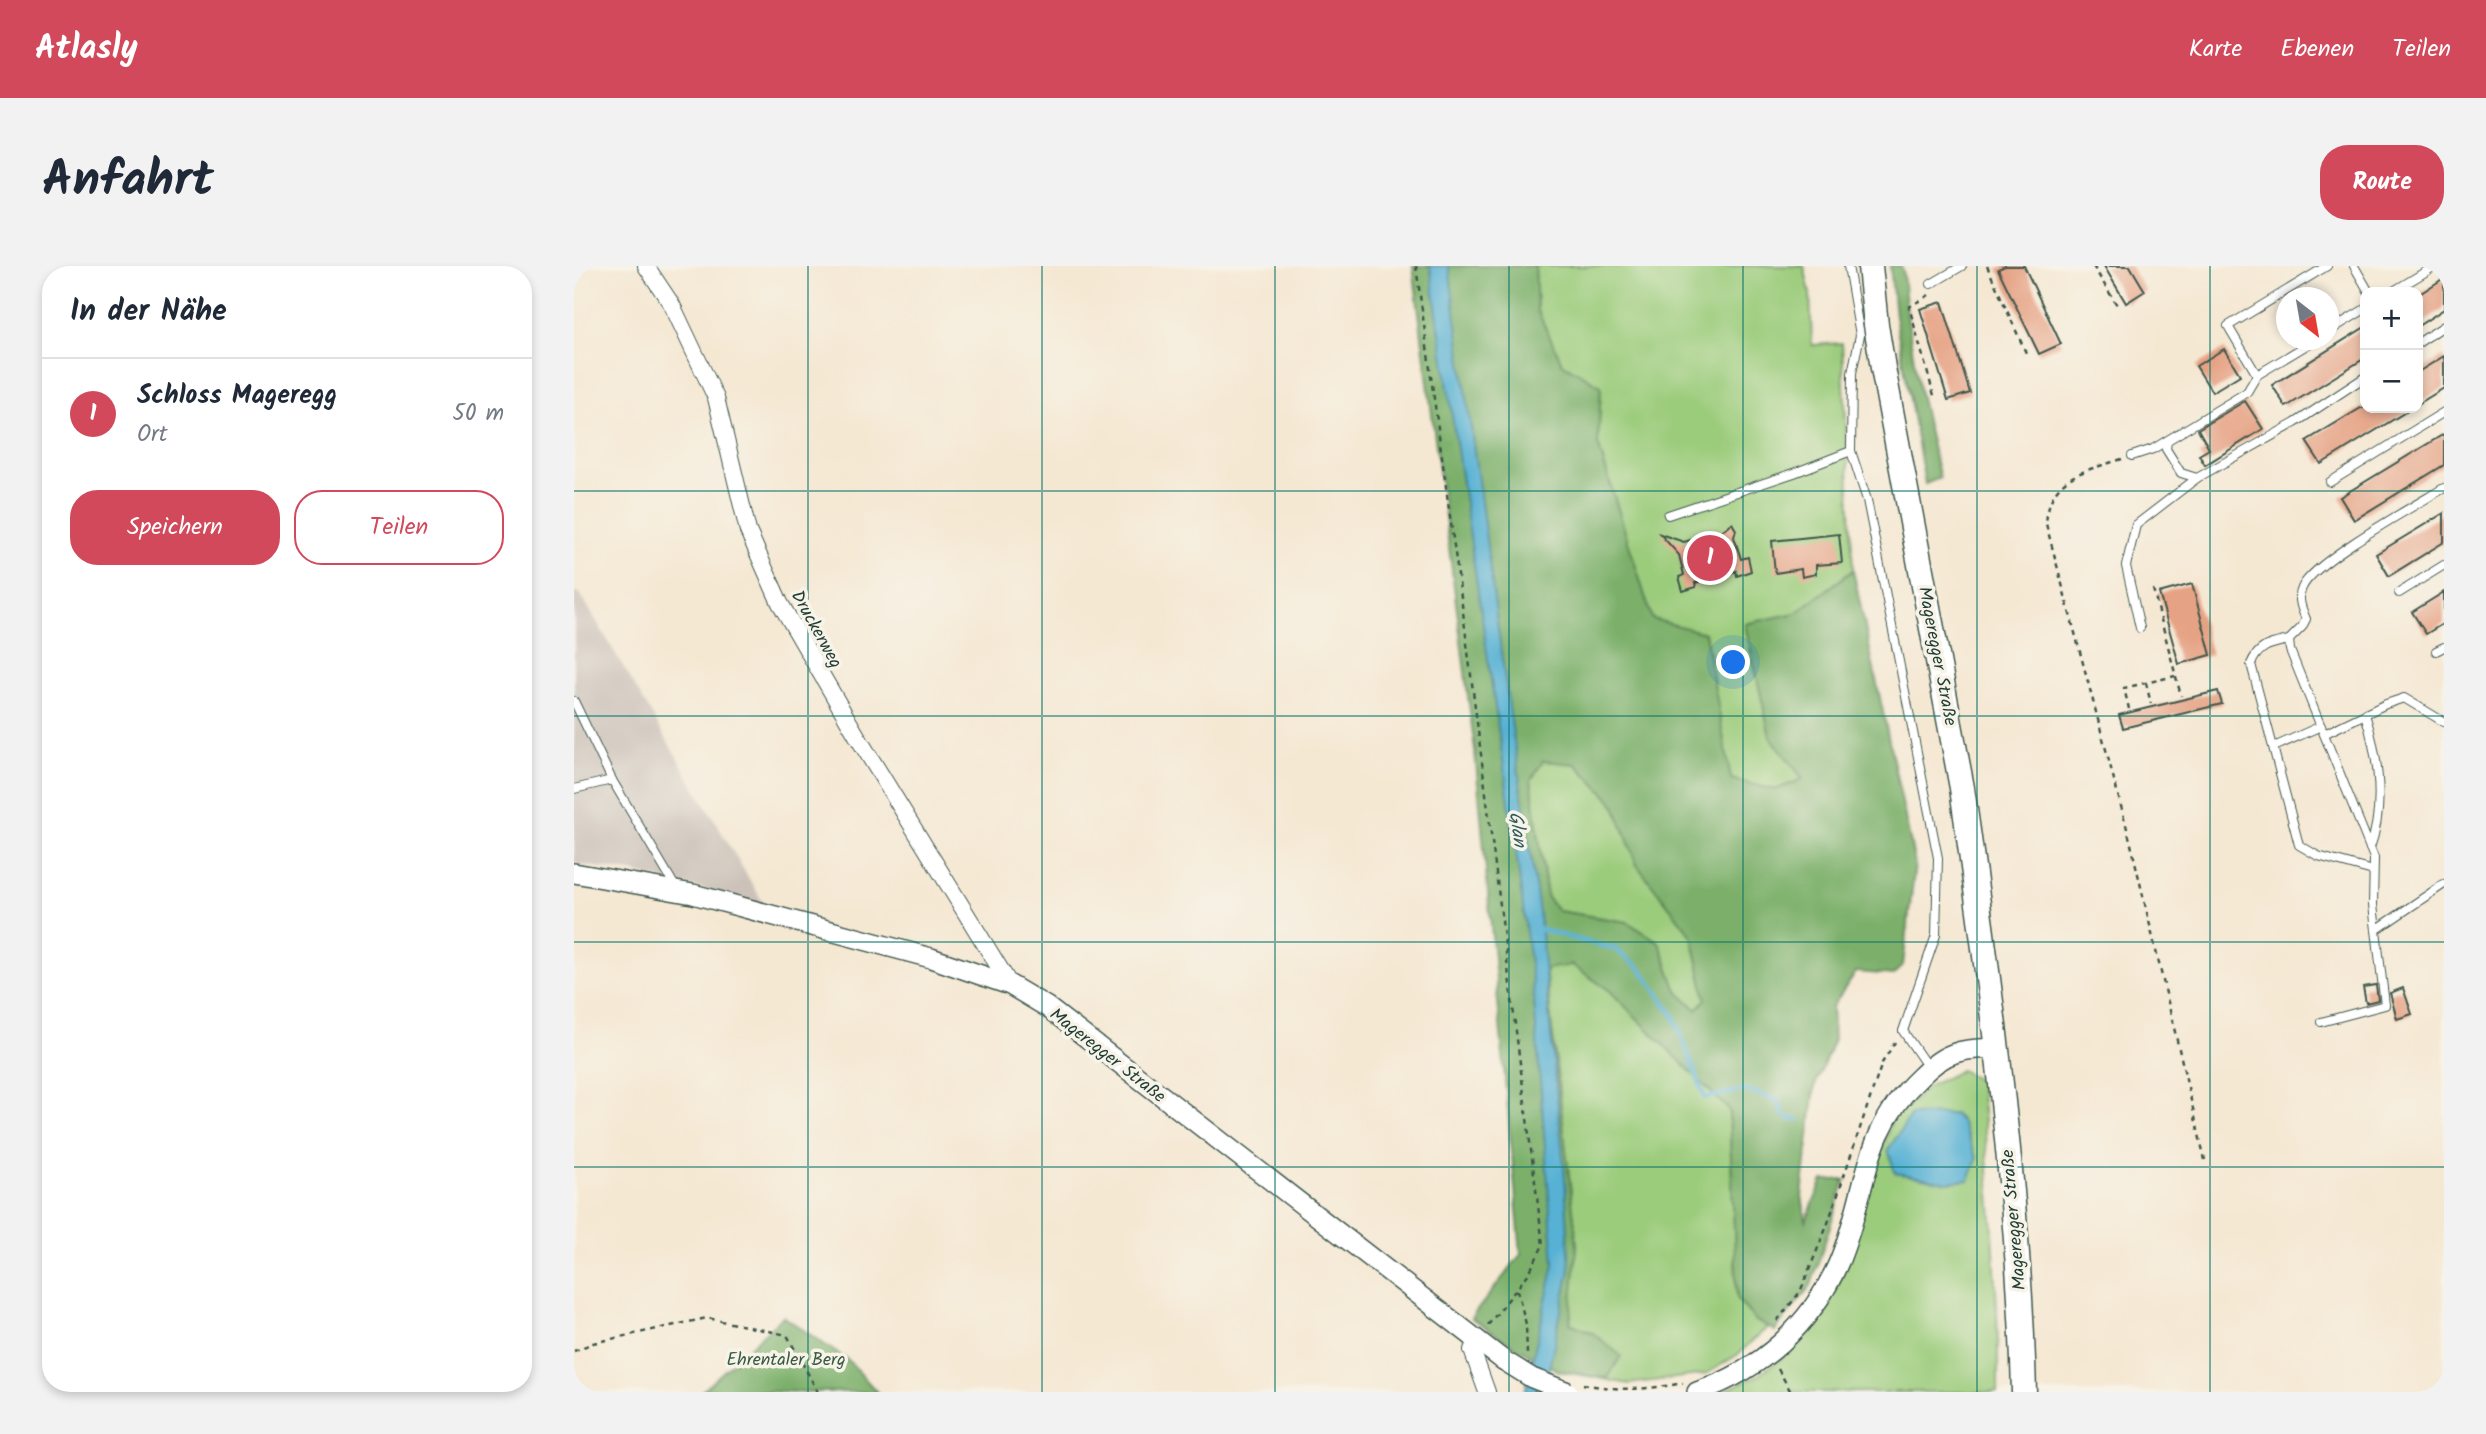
<!DOCTYPE html>
<html lang="de">
<meta charset="utf-8">
<style>
:root{--surface:#fff;--page:#f2f2f3;--text:#1f2937;--muted:#747a83;--line:#e0e1e3;--accent:#d1495b}
body{margin:0;font-family:Kalam,sans-serif;background:var(--page);color:var(--text)}
.controls{position:absolute;right:21px;top:21px;display:grid;overflow:hidden;border-radius:14px;box-shadow:0 4px 10px #0003}
.controls button{width:63px;height:63px;display:grid;place-items:center;padding:0;border:0;border-bottom:2px solid var(--line);background:var(--surface);color:var(--text);font:35px sans-serif}
.compass{position:absolute;left:1702px;top:21px;width:63px;height:63px;border-radius:50%;background:var(--surface);box-shadow:0 4px 10px #0003;rotate:149deg}
.you{position:absolute;left:1160px;top:397px;width:24px;height:24px;margin:-18px;border:5px solid #fff;border-radius:50%;background:#1a73e8;box-shadow:0 0 0 10px #1a73e833}
.badge{display:grid;place-items:center;width:46px;height:46px;border-radius:50%;background:var(--accent);color:#fff;font-size:23px;font-weight:700}
.pin{position:absolute;translate:-50% -50%;border:4px solid #fff;box-shadow:0 2px 7px #0006}
.list{margin:0;padding:0;list-style:none}
h2{display:flex;justify-content:space-between;align-items:center;height:91px;margin:0;padding:0 28px;font-size:30px}
h2 small{font-size:23px;font-weight:400;color:var(--muted)}
.list li{display:grid;grid-template-columns:46px 1fr auto;gap:21px;align-items:center;box-sizing:border-box;height:112px;padding:0 28px;border-top:2px solid var(--line)}
.list b{display:block;font-size:26px;white-space:nowrap}
.list p{margin:0;font-size:23px;white-space:nowrap;color:var(--muted)}
.list em{font-size:23px;font-style:normal;color:var(--muted)}
.actions{display:flex;gap:14px;padding:21px 28px}
.actions a{flex:1;padding:16px 0;border:2px solid var(--accent);border-radius:28px;text-align:center;font-size:24px;color:var(--accent)}
.actions .main{background:var(--accent);color:#fff}
.map{position:relative;flex:none;width:1870px;height:1126px;overflow:hidden;border-radius:28px}
header{display:flex;align-items:center;gap:42px;box-sizing:border-box;height:98px;padding:0 35px;background:var(--accent);color:#fff}
header strong{font-size:33px}
nav{display:flex;gap:38px;margin-inline-start:auto;font-size:24px}
.intro{display:flex;align-items:center;justify-content:space-between;box-sizing:border-box;height:168px;padding:0 42px}
h1{margin:0;font-size:49px}
.button{padding:18px 32px;border-radius:28px;background:var(--accent);color:#fff;font-size:24px;font-weight:700}
main{display:flex;gap:42px;padding:0 42px}
aside{flex:1;background:var(--surface);border-radius:28px;box-shadow:0 4px 10px #0003}
.map>svg:first-child{display:block}
.industrial{fill:#ccc2b9}
.green{fill:#9bcc7b;stroke:#5d8458;stroke-width:2}
.forest{fill:#7cb06b;stroke:#4e7650;stroke-width:2;fill-rule:evenodd}
.water{fill:#56b1d4;stroke:#3a7784;stroke-width:2}
.lines{fill:none;stroke-linecap:round;stroke-linejoin:round}
.stream{stroke:#56b1d4;stroke-width:4.5}
.building{fill:#e6a284}
.service-casing{stroke:#3f574c;stroke-width:10}
.minor-casing{stroke:#3f574c;stroke-width:18}
.tertiary-casing{stroke:#3f574c;stroke-width:22}
.primary-casing{stroke:#3f574c;stroke-width:27}
.path{stroke:#3f574c;stroke-width:2.5;stroke-dasharray:5 5;stroke-linecap:butt}
.service{stroke:#fff;stroke-width:8}
.minor{stroke:#fff;stroke-width:16}
.tertiary{stroke:#fff;stroke-width:19}
.primary{stroke:#fff;stroke-width:24}
.tertiary-bridge-casing{stroke:#3f574c;stroke-width:22;stroke-linecap:butt}
.tertiary-bridge{stroke:#fff;stroke-width:19}
.grid{fill:none;stroke:#0f766e;stroke-width:2;stroke-opacity:0.55}
.labels{text-anchor:middle;stroke-width:7;stroke-linejoin:round;paint-order:stroke}
.street-label{font-size:18px;fill:#1f3d34;stroke:#f7f3e8}
.park-label{font-size:18px;fill:#385a42;stroke:#f7f3e8}
.water-label{font-size:19px;font-style:italic;fill:#2d5a5c;stroke:#f7f3e8}
</style>
<header>
<strong>Atlasly</strong>
<nav><a>Karte</a><a>Ebenen</a><a>Teilen</a></nav>
</header>
<div class="intro"><h1>Anfahrt</h1><a class="button">Route</a></div>
<main>
<aside>
<h2>In der Nähe<small></small></h2>
<ul class="list">
<li><span class="badge">1</span><div><b>Schloss Mageregg</b><p>Ort</p></div><em>50 m</em></li>
</ul>
<div class="actions"><a class="main">Speichern</a><a>Teilen</a></div>
</aside>
<div class="map">
<svg width="1870" height="1126" viewBox="0 0 1870 1126">
<rect width="100%" height="100%" fill="#f7f3e8"/>
<filter id="ink" filterUnits="userSpaceOnUse"><feTurbulence type="fractalNoise" baseFrequency=".0143" numOctaves="2"/><feDisplacementMap in="SourceGraphic" scale="14" xChannelSelector="R" yChannelSelector="G"/><feConvolveMatrix kernelMatrix="1 2 1 2 8 2 1 2 1" color-interpolation-filters="sRGB"/></filter>
<filter id="wash" filterUnits="userSpaceOnUse"><feTurbulence type="fractalNoise" baseFrequency=".00686" numOctaves="4" result="noise"/><feDisplacementMap in="SourceGraphic" scale="28" xChannelSelector="R" yChannelSelector="G"/><feGaussianBlur stdDeviation="1.57" result="paint"/><feColorMatrix in="noise" values="0 0 0 0 0 0 0 0 0 0 0 0 0 0 0 0 0 1.4 0 .05"/><feComposite in="paint" operator="in"/></filter>
<g filter="url(#wash)">
<rect width="100%" height="100%" fill="#f5e8d3"/>
<!-- industrial -->
<path class="industrial" d="M5,326l185,312 -132,-32 -58,-8v-270z"/>
<!-- green -->
<g class="green">
<path d="M961,0h269l6,27 2,52 30,-2 11,227 -57,43 -51,11 25,112 33,43 -28,11 -45,-11 -25,-146 -53,-14 -54,-175 3,-58 -39,-23 -25,-53z"/>
<path d="M969,494l33,4 38,39 23,62 55,71 14,63 -9,11 -20,-19 -18,-49 -32,-20 -69,-11 -11,-13 -16,-118z"/>
<path d="M998,699l37,25 120,120 8,189 19,22 12,6 -31,28 -31,19 -77,10 -70,-13 49,7 -15,-45 -23,-10 7,-78 -32,-277z"/>
<path d="M1387,804l19,11c10,103 19,207 18,311h-277l36,-16 29,-21 50,-66 56,-169 37,-34z"/>
</g>
<!-- forest -->
<g class="forest">
<path d="M839,0h122l2,44 25,53 39,23 -3,58 54,175 53,14 26,146 44,11 28,-11 -33,-43 -25,-112 51,-11 57,-43 62,294 -12,101 -9,10 -38,-3 -24,35 2,32 -19,46 -13,111 4,25 17,-41h22l-34,105 -36,46 -19,-10 -19,-22 -8,-189 -120,-120 -37,-25 -27,4 32,276 -7,78 23,10 28,23 -13,22 -49,-7 -40,-22 -48,-31 50,-64 -46,-503zM969,495l33,3 38,39 23,62 55,71 14,63 -9,11 -20,-19 -18,-49 -32,-20 -69,-11 -11,-13 -16,-118z"/>
<path d="M1316,0h11l2,6c5,70 19,138 37,206l-15,6 -30,-168z"/>
<path d="M209,1050l67,46 27,30 -175,-1z"/>
</g>
<!-- water -->
<g class="water">
<path d="M856,0h19l55,406 35,240 26,265 5,93 -26,122h-19l29,-128 -21,-275 -18,-146z"/>
<path d="M1380,848l7,7 16,38 -8,21 -23,2 -51,-9 -7,-23 23,-35z"/>
</g>
<g class="lines">
<!-- stream -->
<path class="stream" d="M964,663l77,20 25,19 33,46 32,84 40,-8 32,10 8,17 13,3"/>
</g>
<g id="blocks">
<!-- building -->
<g class="building">
<path d="M1431,0h19l37,78 -22,10 -41,-85z"/>
<path d="M1530,0h26l15,25 -19,12z"/>
<path d="M1870,12v31l-26,17v-31z"/>
<path d="M1368,36l28,91 -22,7 -28,-91z"/>
<path d="M1791,61v31l-79,49 -14,-22z"/>
<path d="M1650,83l16,26 -28,17 -16,-26z"/>
<path d="M1870,90v32l-26,16v-32z"/>
<path d="M1671,135l18,28 -58,36 -6,-10 10,-6 -11,-20z"/>
<path d="M1787,142h51l-91,56 -15,-23z"/>
<path d="M1870,168v31l-90,55 -14,-23z"/>
<path d="M1870,247v29l-55,34 -13,-22z"/>
<path d="M1158,257l4,7 -2,7 7,22 7,-2 3,14 -14,5 -1,-5 -41,12 1,4 -13,4 -4,-14 5,-2 -5,-20 -19,-21 24,8 39,-12z"/>
<path d="M1265,268l3,29 -26,2v9l-14,3 -1,-8 -26,4 -3,-32z"/>
<path d="M1618,318l19,71 -32,9 -20,-71z"/>
<path d="M1870,326v31l-18,11 -14,-22z"/>
<path d="M1644,425l4,13 -99,24 -4,-13z"/>
<path d="M1802,719l2,15 -12,3 -3,-16z"/>
<path d="M1829,722l9,26 -15,5 -7,-26z"/>
</g>
</g>
</g>
<g filter="url(#ink)">
<use href="#blocks" fill-opacity="0" stroke="#3f574c" stroke-width="2"/>
<g class="lines">
<defs>
<g id="service">
<path d="M1274,0l12,69 -8,38 -1,78 16,49 71,358 -2,77 -33,96 26,38"/>
<path d="M1780,0l15,26"/>
<path d="M1357,18l31,-18"/>
<path d="M1818,26l43,-26"/>
<path d="M1755,65l36,-22"/>
<path d="M1741,74l-58,35 -29,-49 99,-60"/>
<path d="M1844,77l26,-17"/>
<path d="M1593,175l-1,8 15,24 16,5 98,-55 70,-46"/>
<path d="M1558,190l21,-7 94,-57 10,-17"/>
<path d="M1756,216l114,-70"/>
<path d="M1094,249l126,-42 57,-22"/>
<path d="M1825,327l45,-28"/>
<path d="M1566,362l-14,-62 10,-41 61,-47"/>
<path d="M1715,374c-18,4 -30,5 -38,24l48,181 19,11 55,15"/>
<path d="M1862,385l8,-4"/>
<path d="M0,435l38,79 64,108"/>
<path d="M1791,448c13,42 20,92 5,134"/>
<path d="M1750,468l62,-30 18,-6 40,24"/>
<path d="M1700,481l47,-21"/>
<path d="M0,523l38,-9"/>
<path d="M1802,664l68,-46"/>
<path d="M1747,756l64,-17 -12,-100 1,-47 -84,-208 -1,-10 13,-13 4,-8c-4,-9 -9,-21 -4,-31 10,-26 114,-83 142,-100"/>
</g>
<g id="minor">
<path d="M72,0l26,39 44,93 32,133 32,72 80,138 150,244"/>
<path d="M903,1073l-5,11 15,42"/>
</g>
<g id="tertiary">
<path d="M0,607l119,21 238,64 79,27 37,22 456,353"/>
<path d="M1123,1126c63,-21 114,-67 141,-128 30,-69 22,-131 82,-187 10,-10 22,-20 35,-24 13,-5 28,-4 42,-5"/>
</g>
<path id="primary" d="M1296,0l6,59 7,43 79,420c28,200 57,402 62,604"/>
</defs>
<!-- service casing -->
<use href="#service" class="service-casing"/>
<!-- minor casing -->
<use href="#minor" class="minor-casing"/>
<!-- tertiary casing -->
<use href="#tertiary" class="tertiary-casing"/>
<!-- primary casing -->
<use href="#primary" class="primary-casing"/>
<!-- path -->
<g class="path">
<path d="M842,0l47,346 80,633 -14,28 -41,52"/>
<path d="M1413,0l39,87"/>
<path d="M1519,0l24,39"/>
<path d="M1355,29l-20,12 26,92"/>
<path d="M1548,193c-40,13 -73,17 -76,65l84,316 75,320"/>
<path d="M1579,323l28,107"/>
<path d="M1572,417l5,21"/>
<path d="M1555,443l-5,-21 51,-12"/>
<path d="M943,1024l9,34 1,31"/>
<path d="M1203,1055l23,-29 27,-66 55,-163 15,-24"/>
<path d="M0,1085l19,-8 114,-25 80,17 31,57"/>
<path d="M1204,1103l13,23"/>
<path d="M1009,1118c37,7 64,6 100,-1"/>
</g>
<!-- service -->
<use href="#service" class="service"/>
<!-- minor -->
<use href="#minor" class="minor"/>
<!-- tertiary -->
<use href="#tertiary" class="tertiary"/>
<!-- primary -->
<use href="#primary" class="primary"/>
<defs>
<path id="tertiary-bridge" d="M929,1094l29,18 36,14"/>
</defs>
<!-- tertiary-bridge casing -->
<use href="#tertiary-bridge" class="tertiary-bridge-casing"/>
<!-- tertiary-bridge -->
<use href="#tertiary-bridge" class="tertiary-bridge"/>
</g>
</g>
<!-- grid -->
<path class="grid" d="M234,0v1126M468,0v1126M701,0v1126M935,0v1126M1169,0v1126M1403,0v1126M1636,0v1126M0,225h1870M0,450h1870M0,676h1870M0,901h1870"/>
<g class="labels">
<!-- street labels -->
<g class="street-label">
<text transform="translate(243 363) rotate(61)" y="6">Druckerweg</text>
<text transform="translate(1364 390) rotate(79)" y="6">Mageregger Straße</text>
<text transform="translate(534 789) rotate(38)" y="6">Mageregger Straße</text>
<text transform="translate(1439 954) rotate(-95)" y="6">Mageregger Straße</text>
</g>
<!-- park labels -->
<g class="park-label">
<text x="212" y="1099">Ehrentaler Berg</text>
</g>
<!-- water labels -->
<g class="water-label">
<text transform="translate(945 563) rotate(82)" y="7">Glan</text>
</g>
</g>
</svg>
<div class="controls">
<button>+</button>
<button>−</button>
</div>
<svg class="compass" viewBox="-18 -18 36 36"><path d="M0-13l5 13h-10z" fill="#e53935"/><path d="M0 13l5-13h-10z" fill="#747a83"/></svg>
<div class="you"></div>
<div class="pin badge" style="left:1136px;top:292px">1</div>
</div>
</main>
